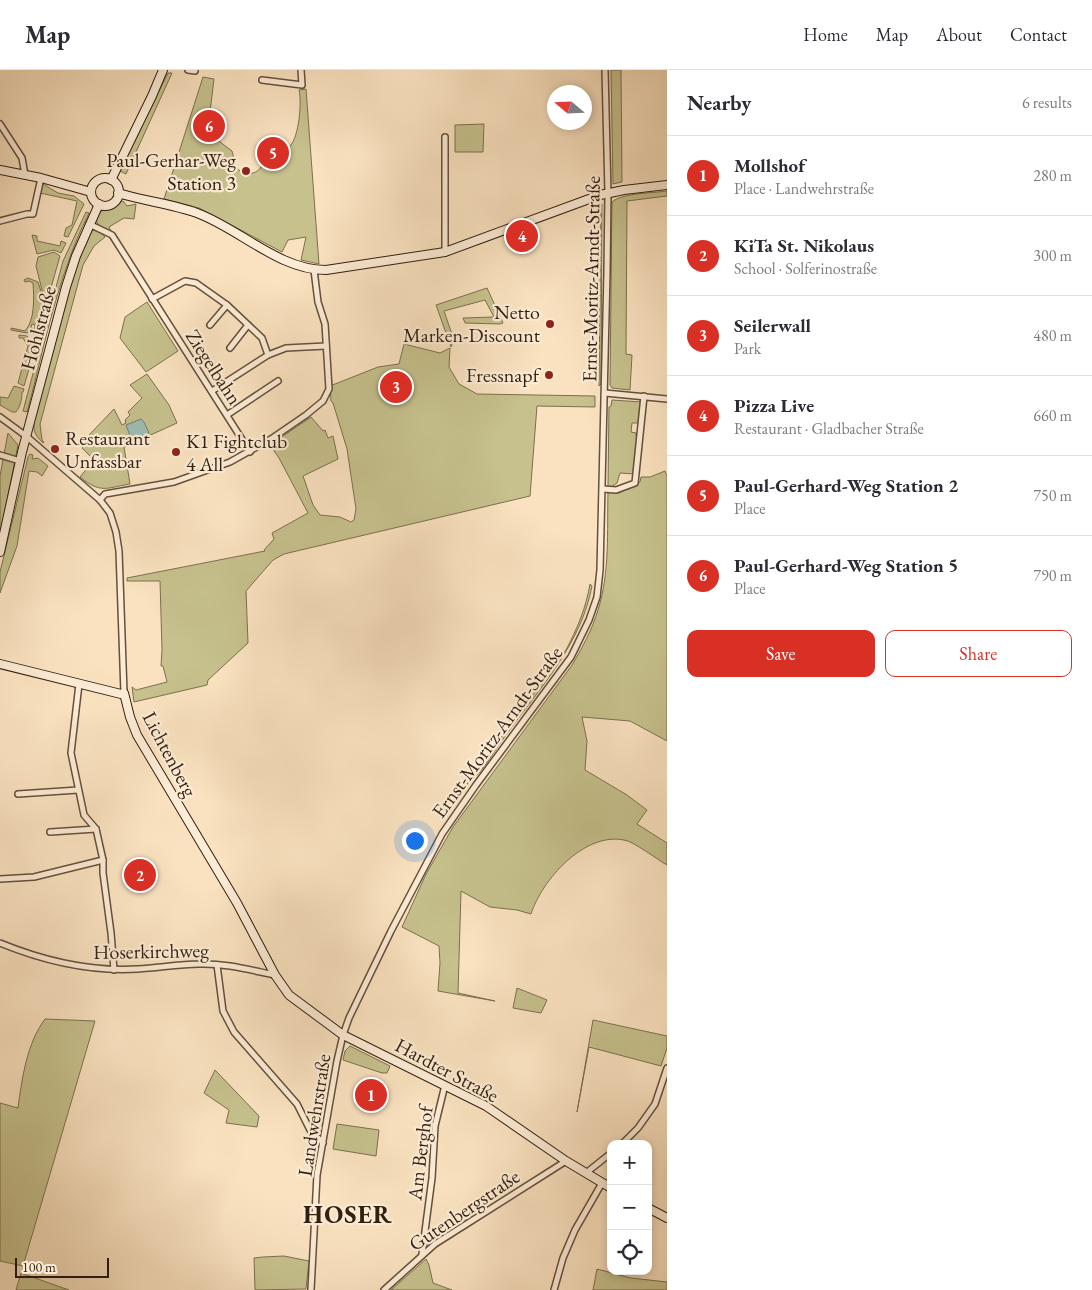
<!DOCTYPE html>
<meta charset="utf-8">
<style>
:root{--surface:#fff;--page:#f7f7f7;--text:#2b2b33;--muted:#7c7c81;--line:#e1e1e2;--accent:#d93025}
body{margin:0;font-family:"EB Garamond",serif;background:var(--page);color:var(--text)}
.controls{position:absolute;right:15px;bottom:15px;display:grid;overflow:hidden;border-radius:10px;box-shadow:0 2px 8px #0003}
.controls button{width:45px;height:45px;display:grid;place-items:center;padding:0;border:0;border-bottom:1px solid var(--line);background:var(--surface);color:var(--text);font:25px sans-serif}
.compass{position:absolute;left:547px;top:15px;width:45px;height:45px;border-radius:50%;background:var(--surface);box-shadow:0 2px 8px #0003;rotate:289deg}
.scale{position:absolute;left:15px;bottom:12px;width:94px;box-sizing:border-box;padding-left:5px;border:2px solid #331f0f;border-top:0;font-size:14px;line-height:18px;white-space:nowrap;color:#331f0f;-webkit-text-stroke:4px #fcecd6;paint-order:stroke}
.you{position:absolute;left:414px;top:770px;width:18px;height:18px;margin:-12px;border:4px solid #fff;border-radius:50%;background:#1a73e8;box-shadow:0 0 0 8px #1a73e833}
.badge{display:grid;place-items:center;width:32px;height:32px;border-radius:50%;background:var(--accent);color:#fff;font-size:16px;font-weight:700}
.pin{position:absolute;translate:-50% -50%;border:2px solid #fff;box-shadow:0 1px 5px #0006}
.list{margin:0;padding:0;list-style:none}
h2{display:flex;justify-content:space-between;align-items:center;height:65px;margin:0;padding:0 20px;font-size:21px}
h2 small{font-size:16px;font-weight:400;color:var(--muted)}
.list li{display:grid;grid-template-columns:32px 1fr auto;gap:15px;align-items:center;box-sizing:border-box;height:80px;padding:0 20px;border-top:1px solid var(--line)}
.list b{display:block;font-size:19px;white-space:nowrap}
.list p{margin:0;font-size:16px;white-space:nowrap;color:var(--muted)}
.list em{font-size:16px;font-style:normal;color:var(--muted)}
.actions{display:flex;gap:10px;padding:15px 20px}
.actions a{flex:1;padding:11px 0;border:1px solid var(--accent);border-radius:10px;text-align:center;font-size:18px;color:var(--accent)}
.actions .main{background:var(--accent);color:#fff}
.icon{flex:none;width:28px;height:28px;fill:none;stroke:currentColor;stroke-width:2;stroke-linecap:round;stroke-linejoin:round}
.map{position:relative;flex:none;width:667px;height:1220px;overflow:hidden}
header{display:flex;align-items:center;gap:30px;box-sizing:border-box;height:70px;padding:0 25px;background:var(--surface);border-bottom:1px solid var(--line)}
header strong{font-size:24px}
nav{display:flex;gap:28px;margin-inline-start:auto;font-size:18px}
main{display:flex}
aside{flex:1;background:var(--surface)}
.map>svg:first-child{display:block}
.green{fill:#c6c18d;stroke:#7c704e}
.water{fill:#9ebdb6;stroke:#737e73}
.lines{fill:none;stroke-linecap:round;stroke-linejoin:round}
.minor-casing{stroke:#65503b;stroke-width:8}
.secondary-casing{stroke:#331f0f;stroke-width:10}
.minor{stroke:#fcecd6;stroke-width:5}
.secondary{stroke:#fcecd6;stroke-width:8}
.poi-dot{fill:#8f2418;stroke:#fcecd6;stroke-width:2}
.labels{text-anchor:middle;stroke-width:4.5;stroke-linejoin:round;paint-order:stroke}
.poi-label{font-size:20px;fill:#331f0f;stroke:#fcecd6;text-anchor:end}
.street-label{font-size:20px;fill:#331f0f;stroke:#fcecd6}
.district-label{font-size:25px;font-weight:bold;letter-spacing:1px;fill:#331f0f;stroke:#fcecd6}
</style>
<header>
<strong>Map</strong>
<nav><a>Home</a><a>Map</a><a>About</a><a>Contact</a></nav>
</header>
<main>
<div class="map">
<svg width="667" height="1220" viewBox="0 0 667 1220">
<rect width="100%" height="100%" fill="#fae2c0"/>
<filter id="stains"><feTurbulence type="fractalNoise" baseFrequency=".004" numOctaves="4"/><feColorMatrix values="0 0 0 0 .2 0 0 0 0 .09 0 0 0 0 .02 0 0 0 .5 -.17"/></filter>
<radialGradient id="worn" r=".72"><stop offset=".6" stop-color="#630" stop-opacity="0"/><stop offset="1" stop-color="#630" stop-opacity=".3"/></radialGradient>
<!-- green -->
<g class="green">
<path d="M611,0h10l1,112 -9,2z"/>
<path d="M168,3h4l-46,101 -6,-3 3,-8z"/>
<path d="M203,7l11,2 -4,33 6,1 -6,10 2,13 20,15c3,10 2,22 16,22 5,1 10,-1 13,-6 3,-4 4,-9 8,-13 6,-5 15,-2 21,-8 9,-9 12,-44 9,-56l7,-1 13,175 -18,-4 5,-23 -18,3 -6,12 -83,-44 -35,-9z"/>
<path d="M484,54l-1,28h-28v-27z"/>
<path d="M43,114l15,9 16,3 10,8 -16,33 -4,-1 2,-8 6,-3 5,-24 -37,-8z"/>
<path d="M667,121v5l-40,5 -1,153 6,1 -2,35 -18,-2 -2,-3 2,-183c10,-9 41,-9 55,-11z"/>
<path d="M123,131l4,5 9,-2 -2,15 -10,-1 -15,9 2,4 -1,1 -10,-4 -4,-8 4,-8 5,-3z"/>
<path d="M601,134h1l-1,180 -2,2z"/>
<path d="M86,142l3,1 -1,2c-30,61 -43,128 -60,194l-1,3 -4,-1 40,-150z"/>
<path d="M94,160l5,1 6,6 -11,9 -11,19 -43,159 2,16 2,2 -1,1c-10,-10 -10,-13 -8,-26l35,-131 15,-43 6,-12z"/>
<path d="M32,165l5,1v5l23,5 1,-5 5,2 -5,10 -7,-3 -17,4z"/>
<path d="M54,182l6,4 -12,42h-4l-8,-32 2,-9z"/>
<path d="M28,208l10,4 8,25 -4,7 2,1 -5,18 -5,-2 1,-6 -3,-1 -2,7 -3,2 -16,-3v-2l14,3c10,-11 9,-33 8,-48l-4,-2 -4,1 -1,-2z"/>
<path d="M487,218l16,35 -3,1 -35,-1 -2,-5 31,-1 -9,-17 -41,11 10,29 -3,7 -15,-42z"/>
<path d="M147,232l31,49 -32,21 -26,-34 5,-21z"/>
<path d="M19,265l8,1 2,5h3v3l4,1 -12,41 -6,-3 10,-37 -5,-8h-4z"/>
<path d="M404,274l36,9 10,-5 -1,19 10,17 18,10 118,2v11l-58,-1 -7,90 -246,58 -11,6 -27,31 2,52 -40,37 -1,5 -73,17 -2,-15 4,3 31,-8 -4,-16h-2l1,-16 -2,-69h-33v-3l138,-27 -1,-1 10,-11 -2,-6 36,-20 -29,-55 -9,-13 41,-28 12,14 2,-1 3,8 5,-2 5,23 -35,17 10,29 7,10 20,2 11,5 3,-2 2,-11 -9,-60 -14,-46 -2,-2 -1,-15 48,-19 21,-3z"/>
<path d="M147,304l22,31 8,18 -53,24 6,37c-24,4 -29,10 -50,-7l14,-17 -12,-12 10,-10 -3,-3 25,-26 8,16 4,-2 -1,-3 5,-5 -2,-3 14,-14 -12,-13z"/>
<path d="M14,316l10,3 -1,3h-1c0,5 -1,14 -6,20h-4l-12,-7v-8l8,1z"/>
<path d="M612,330l30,2 -2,18 -3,3h-5l-1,9 5,1v4h3l-4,37 -15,-1 -3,10 -4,3 -5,1 1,-80 2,-1z"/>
<path d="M8,363l10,12 -18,90v-59z"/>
<path d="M30,384l3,1 -1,4 6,-1 10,8 -6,10 -5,-4 -8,-1 -12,75 -17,47v-21l28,-115z"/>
<path d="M665,401l2,5v265l-37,-20 -48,-4 5,24 -2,29 42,25 20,15 -10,14 30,19v22c-9,-5 -34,-24 -43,-25 -40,-8 -82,40 -93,74l-14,-4 -27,-3 -29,-16 -3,102 37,8 -57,-10 2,-28 -1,-17 -37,-19 24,-53 27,-47 119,-162c10,-17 20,-35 26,-55 12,-38 9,-79 10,-119l11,2 21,-11 1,-5h9z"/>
<path d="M590,514l2,2c-11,58 -52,102 -86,149 -12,16 -24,39 -41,51l101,-136c11,-21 20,-42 24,-66z"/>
<path d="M517,918l30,12 -6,13 -28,-5z"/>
<path d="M45,949l50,2 -72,245 -23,-5v-158l18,5c4,-30 9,-65 27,-89z"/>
<path d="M593,950l74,16v12l-6,18 -72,-19 -12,65z"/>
<path d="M350,976l40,20 -3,7h-5l-39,-13 2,-9z"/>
<path d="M215,1000l44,46 -2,11 -31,-4 3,-13 -25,-17z"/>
<path d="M337,1054l42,6 -3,26 -43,-7z"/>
<path d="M284,1186l25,5 -3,28 -51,1 -1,-32 9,-1z"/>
<path d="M426,1189l3,6 4,18 19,7h-61z"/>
<path d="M597,1199l34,9 36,4v8h-74z"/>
<path d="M21,1203l48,17h-53z"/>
</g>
<!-- water -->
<path class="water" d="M141,349l3,3 5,11 -17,8 -6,-16z"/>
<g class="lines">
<defs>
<g id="minor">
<path d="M188,0l7,1"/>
<path d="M262,10l40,5 -1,-15"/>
<path d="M0,54l22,34 3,17"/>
<path d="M0,151l27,-7h6l8,-36"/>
<path d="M89,154l23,11 138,217"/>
<path d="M445,182v-115"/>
<path d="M152,229l33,-18 11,2 31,22 35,33 6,17"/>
<path d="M210,255l17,-20"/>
<path d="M230,278l18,-23"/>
<path d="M212,321l56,-36 18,-7 40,-2"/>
<path d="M605,323l62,6"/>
<path d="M227,345l51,-34"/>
<path d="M0,347l26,19 74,64 10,13 6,19 3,19 5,142"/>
<path d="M0,385l20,6"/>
<path d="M603,419l13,1 19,-7 9,-87"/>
<path d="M100,430l5,-6 69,-12 56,-20 41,-23 35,-24 17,-14 6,-12 -4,-65 -7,-22 -4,-32"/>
<path d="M79,614l-8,69 13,62 12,14 7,31v13l8,60 3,37"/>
<path d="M18,724l60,-4"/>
<path d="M50,762l46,-3"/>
<path d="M0,809l34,-2 69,-17"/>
<path d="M0,873c44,18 90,29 138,26 20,-1 41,-5 61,-5 25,-1 51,6 76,11"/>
<path d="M217,895l6,46 11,21 63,72 13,26 13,13"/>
<path d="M622,1074l16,-16 17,-24 12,-36"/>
<path d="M586,1103l25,-20"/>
<path d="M422,1184l10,-76 3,-52 10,-41"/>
<path d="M311,1220l6,-115 20,-114 6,-26 6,-17 42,-87 51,-97 34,-49 95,-128 18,-37 8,-23 3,-27 7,-298 1,-79 -3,-123"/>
<path d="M384,1220l51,-46 131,-83"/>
<path d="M554,1220l9,-32 12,-28 27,-47"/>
</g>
<g id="secondary">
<path d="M0,100l41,8 50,14"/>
<circle cx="105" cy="122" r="14"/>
<path d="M111,110l41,-84 11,-26"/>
<path d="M118,123c26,8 54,11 79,20 43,16 82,57 129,57l119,-18 155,-57 24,-5 43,-5"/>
<path d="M0,482l22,-100 44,-165 10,-31 23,-52"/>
<path d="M0,594l121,30 3,-1 6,24 7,18 100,168 38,72 14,20 54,40 143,71 80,55 45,27"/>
<path d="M648,1138l19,10"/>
</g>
</defs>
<!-- minor casing -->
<use href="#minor" class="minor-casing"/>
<!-- secondary casing -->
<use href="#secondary" class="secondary-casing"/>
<!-- minor -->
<use href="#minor" class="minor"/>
<!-- secondary -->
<use href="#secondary" class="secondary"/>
</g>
<!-- markers -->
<g class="poi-dot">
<circle cx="246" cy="101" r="5"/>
<circle cx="550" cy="254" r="5"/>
<circle cx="549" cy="305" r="5"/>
<circle cx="55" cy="379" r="5"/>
<circle cx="176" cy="382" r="5"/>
</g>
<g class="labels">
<!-- poi labels -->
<g class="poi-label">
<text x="236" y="97">Paul-Gerhar-Weg<tspan x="236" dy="23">Station 3</tspan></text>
<text x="540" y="249">Netto<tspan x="540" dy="23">Marken-Discount</tspan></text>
<text x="539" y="312">Fressnapf</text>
<text x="65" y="375" text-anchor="start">Restaurant<tspan x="65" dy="23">Unfassbar</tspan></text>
<text x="186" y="378" text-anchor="start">K1 Fightclub<tspan x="186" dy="23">4 All</tspan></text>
</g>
<!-- street labels -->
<g class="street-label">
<text transform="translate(591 209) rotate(-89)" y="7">Ernst-Moritz-Arndt-Straße</text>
<text transform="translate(38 258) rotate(-75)" y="7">Hohlstraße</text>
<text transform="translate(214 297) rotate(57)" y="7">Ziegelbahn</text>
<text transform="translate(497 662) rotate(-54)" y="7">Ernst-Moritz-Arndt-Straße</text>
<text transform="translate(170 684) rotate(62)" y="7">Lichtenberg</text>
<text transform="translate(151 881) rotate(-1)" y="7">Hoserkirchweg</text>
<text transform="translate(447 1000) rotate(28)" y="7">Hardter Straße</text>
<text transform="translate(314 1045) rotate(-81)" y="7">Landwehrstraße</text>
<text transform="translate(420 1083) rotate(-83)" y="7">Am Berghof</text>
<text transform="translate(464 1140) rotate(-34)" y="7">Gutenbergstraße</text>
</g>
<!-- district labels -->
<g class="district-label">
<text x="348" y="1153">HOSER</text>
</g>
</g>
<rect width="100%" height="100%" filter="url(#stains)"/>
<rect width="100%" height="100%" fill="url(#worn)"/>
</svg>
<div class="controls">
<button>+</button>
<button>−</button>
<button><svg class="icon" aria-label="locate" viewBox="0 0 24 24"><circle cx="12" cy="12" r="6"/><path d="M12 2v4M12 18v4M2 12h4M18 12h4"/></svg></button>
</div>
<svg class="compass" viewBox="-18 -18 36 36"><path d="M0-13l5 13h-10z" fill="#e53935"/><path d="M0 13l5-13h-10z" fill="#7c7c81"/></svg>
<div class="scale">100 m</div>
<div class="you"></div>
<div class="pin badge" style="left:371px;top:1025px">1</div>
<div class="pin badge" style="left:140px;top:805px">2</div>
<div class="pin badge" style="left:396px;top:317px">3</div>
<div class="pin badge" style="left:522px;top:166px">4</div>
<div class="pin badge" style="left:273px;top:83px">5</div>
<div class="pin badge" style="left:209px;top:56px">6</div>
</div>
<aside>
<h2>Nearby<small>6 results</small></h2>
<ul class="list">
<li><span class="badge">1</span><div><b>Mollshof</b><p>Place · Landwehrstraße</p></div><em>280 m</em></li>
<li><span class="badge">2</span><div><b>KiTa St. Nikolaus</b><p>School · Solferinostraße</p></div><em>300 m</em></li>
<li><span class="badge">3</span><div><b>Seilerwall</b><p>Park</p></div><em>480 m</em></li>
<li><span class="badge">4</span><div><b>Pizza Live</b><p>Restaurant · Gladbacher Straße</p></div><em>660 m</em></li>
<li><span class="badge">5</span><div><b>Paul-Gerhard-Weg Station 2</b><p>Place</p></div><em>750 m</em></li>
<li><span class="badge">6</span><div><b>Paul-Gerhard-Weg Station 5</b><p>Place</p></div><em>790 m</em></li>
</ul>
<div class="actions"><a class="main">Save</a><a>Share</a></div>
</aside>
</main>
